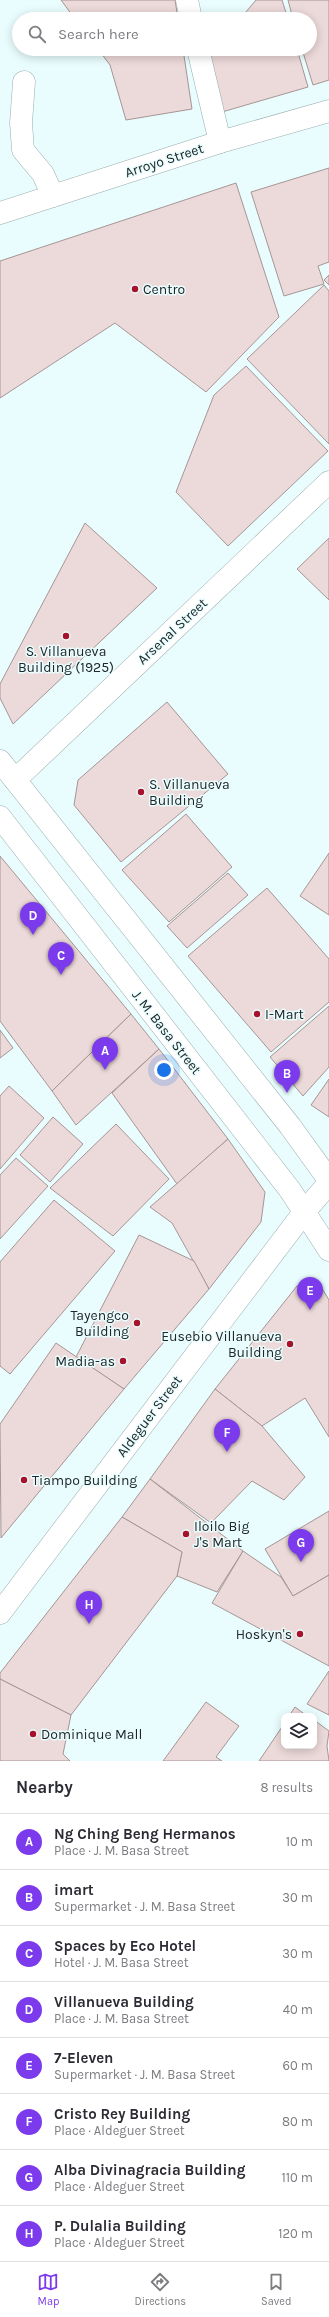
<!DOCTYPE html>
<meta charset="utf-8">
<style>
:root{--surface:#fff;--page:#f2f2f3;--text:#2b2b33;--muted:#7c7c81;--line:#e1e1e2;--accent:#7c3aed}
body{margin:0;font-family:Karla,sans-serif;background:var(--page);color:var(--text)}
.controls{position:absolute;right:12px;bottom:12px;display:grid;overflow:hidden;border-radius:8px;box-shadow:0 2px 10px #0003}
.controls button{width:36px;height:36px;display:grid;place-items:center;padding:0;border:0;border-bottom:1px solid var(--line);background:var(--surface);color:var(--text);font:20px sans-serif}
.you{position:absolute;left:164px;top:1070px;width:14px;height:14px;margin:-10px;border:3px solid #fff;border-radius:50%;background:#1a73e8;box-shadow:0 0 0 6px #1a73e833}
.badge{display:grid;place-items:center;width:26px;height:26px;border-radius:50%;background:var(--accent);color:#fff;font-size:13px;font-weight:700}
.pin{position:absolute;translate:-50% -33px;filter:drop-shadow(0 1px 2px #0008)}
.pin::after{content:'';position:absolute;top:21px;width:14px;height:12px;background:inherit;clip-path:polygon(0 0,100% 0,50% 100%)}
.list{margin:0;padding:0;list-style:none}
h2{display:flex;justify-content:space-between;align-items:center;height:52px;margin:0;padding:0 16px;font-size:17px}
h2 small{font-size:13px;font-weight:400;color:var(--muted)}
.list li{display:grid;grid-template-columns:26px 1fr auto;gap:12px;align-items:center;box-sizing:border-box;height:56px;padding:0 16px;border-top:1px solid var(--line)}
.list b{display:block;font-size:15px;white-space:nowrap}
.list p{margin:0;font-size:13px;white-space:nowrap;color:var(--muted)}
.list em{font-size:13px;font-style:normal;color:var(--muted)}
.icon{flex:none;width:22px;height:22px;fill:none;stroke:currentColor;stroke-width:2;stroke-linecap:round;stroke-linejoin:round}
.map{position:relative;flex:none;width:329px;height:1761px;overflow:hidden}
.search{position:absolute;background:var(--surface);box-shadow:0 2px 10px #0003;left:12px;right:12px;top:12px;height:44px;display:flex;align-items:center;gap:10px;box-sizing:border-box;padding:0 14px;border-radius:22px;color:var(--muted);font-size:15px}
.sheet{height:500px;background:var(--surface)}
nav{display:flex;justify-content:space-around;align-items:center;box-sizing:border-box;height:56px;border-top:1px solid var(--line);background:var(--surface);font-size:11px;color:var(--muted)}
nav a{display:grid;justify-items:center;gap:2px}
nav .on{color:var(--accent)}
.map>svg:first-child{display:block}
.building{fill:#ecd9d9;stroke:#a69595}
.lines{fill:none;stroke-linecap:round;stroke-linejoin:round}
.minor-casing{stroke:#9aacad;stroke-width:23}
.tertiary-casing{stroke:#9aacad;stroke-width:23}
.secondary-casing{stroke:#9aacad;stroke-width:23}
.minor{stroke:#fff;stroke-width:22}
.tertiary{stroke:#fff;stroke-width:22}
.secondary{stroke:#fff;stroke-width:22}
.poi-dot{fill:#a8112c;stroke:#eafdfe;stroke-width:1.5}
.labels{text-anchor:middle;stroke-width:3;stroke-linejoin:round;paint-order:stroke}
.street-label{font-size:14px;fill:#202728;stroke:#eafdfe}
.poi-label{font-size:14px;fill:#202728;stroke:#eafdfe;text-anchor:start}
</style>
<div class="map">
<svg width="329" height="1761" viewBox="0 0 329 1761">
<rect width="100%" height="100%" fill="#eafdfe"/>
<!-- building -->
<g class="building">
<path d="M61,0h114l3,19h-103z"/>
<path d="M256,0h26l6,19h-48z"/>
<path d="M288,0h41v80l-16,5 -11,-36h8v-30h-17z"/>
<path d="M98,49h85l9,60 -66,11 -16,-55z"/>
<path d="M215,49h82l11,38 -86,25 -16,-52z"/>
<path d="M329,168v94l-11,4 6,18 -40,12 -33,-104z"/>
<path d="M236,183l43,134 -73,75 -91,-69 -115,75v-137z"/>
<path d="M329,275v10l-5,-5z"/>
<path d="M324,285l5,6v153l-82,-85z"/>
<path d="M246,366l82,85 -100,95 -52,-54 38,-97z"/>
<path d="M85,523l72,65 -144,136 -13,-26v-14z"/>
<path d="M329,538v62l-32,-31z"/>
<path d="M167,702l61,72 -107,88 -47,-57 4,-25z"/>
<path d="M186,814l46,53 -63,55 -47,-52z"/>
<path d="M329,853v62l-29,-19z"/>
<path d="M0,856l131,158 -79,77 -52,-70z"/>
<path d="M228,873l20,22 -61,53 -20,-22z"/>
<path d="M267,888l62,71v43l-58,50 -83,-96z"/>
<path d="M329,1006v61l-26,29 -33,-39z"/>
<path d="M131,1014l28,35 -83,76 -24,-34z"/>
<path d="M0,1030l13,18 -13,10z"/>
<path d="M159,1049l69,90 -51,45 -65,-91z"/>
<path d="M329,1079v38l-18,-12z"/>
<path d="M9,1086l35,32 -44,51v-73z"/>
<path d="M53,1117l30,27 -33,38 -30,-27z"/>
<path d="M116,1124l53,55 -56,57 -63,-48z"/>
<path d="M228,1139l37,53 -4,30 -52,67 -37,-66 -22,-16z"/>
<path d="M16,1158l32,28 -48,53v-64z"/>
<path d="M54,1200l61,51 -105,123 -10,-8v-104z"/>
<path d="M139,1235l55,26 15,28 -85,100 -48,-32z"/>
<path d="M320,1285l9,15v137l-24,-39 -43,28 -47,-37 82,-103z"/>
<path d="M56,1343l68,46 -123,149 -1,-114z"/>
<path d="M215,1389l47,37 43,51 -21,23 -32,-19 -41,42 -61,-44z"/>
<path d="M150,1479l93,72 -26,41 -40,-16 5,-24 -60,-35z"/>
<path d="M329,1511v64l-36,21 -28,-47z"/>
<path d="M122,1517l60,35 -5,24 -106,139 -71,-36v-6z"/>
<path d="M243,1551l38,26 12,19 36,-21v91l-117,-63z"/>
<path d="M329,1671v44l-22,-11z"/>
<path d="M0,1679l71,36 -8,39 7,7h-70z"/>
<path d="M206,1702l33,24 -23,31 6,4h-59z"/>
<path d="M295,1707l12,9h-18z"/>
<path d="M314,1720l15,11 -2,15 2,15h-70l25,-37v22h30z"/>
</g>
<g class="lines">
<defs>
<g id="minor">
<path d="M187,0l4,19"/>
<path d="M198,49l22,93"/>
<path d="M24,82l-3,41 2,27 20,24 10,22"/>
<path d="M15,780l314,-298"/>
<path d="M0,1613l305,-402 24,-28"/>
</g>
<path id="tertiary" d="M0,213l220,-71 109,-31"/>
<g id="secondary">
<path d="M0,761l290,365 39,54"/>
<path d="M0,817l290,373 39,60"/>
</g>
</defs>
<!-- minor casing -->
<use href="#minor" class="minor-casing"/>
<!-- tertiary casing -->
<use href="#tertiary" class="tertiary-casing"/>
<!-- secondary casing -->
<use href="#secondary" class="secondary-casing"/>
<!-- minor -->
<use href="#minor" class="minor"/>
<!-- tertiary -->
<use href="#tertiary" class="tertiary"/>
<!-- secondary -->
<use href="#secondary" class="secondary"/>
</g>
<!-- markers -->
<g class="poi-dot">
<circle cx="135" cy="289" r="4"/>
<circle cx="66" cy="636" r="4"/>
<circle cx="141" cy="792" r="4"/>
<circle cx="257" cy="1014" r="4"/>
<circle cx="137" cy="1323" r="4"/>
<circle cx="290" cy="1344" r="4"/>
<circle cx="123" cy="1361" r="4"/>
<circle cx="24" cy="1480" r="4"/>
<circle cx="186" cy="1534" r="4"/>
<circle cx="300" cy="1634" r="4"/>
<circle cx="33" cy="1734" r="4"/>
</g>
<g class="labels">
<!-- street labels -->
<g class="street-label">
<text transform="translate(164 160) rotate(-18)" y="5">Arroyo Street</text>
<text transform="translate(172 631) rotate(-43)" y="5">Arsenal Street</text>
<text transform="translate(167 1032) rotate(52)" y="5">J. M. Basa Street</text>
<text transform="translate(149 1416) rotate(-53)" y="5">Aldeguer Street</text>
</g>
<!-- poi labels -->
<g class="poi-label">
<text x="143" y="294">Centro</text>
<text x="66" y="656" text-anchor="middle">S. Villanueva<tspan x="66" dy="16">Building (1925)</tspan></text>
<text x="149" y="789">S. Villanueva<tspan x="149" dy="16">Building</tspan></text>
<text x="265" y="1019">I-Mart</text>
<text x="129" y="1320" text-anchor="end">Tayengco<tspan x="129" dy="16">Building</tspan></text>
<text x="282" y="1341" text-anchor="end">Eusebio Villanueva<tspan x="282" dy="16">Building</tspan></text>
<text x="115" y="1366" text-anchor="end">Madia-as</text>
<text x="32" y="1485">Tiampo Building</text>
<text x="194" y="1531">Iloilo Big<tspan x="194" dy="16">J's Mart</tspan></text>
<text x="292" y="1639" text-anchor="end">Hoskyn's</text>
<text x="41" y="1739">Dominique Mall</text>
</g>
</g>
</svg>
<div class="controls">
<button><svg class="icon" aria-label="layers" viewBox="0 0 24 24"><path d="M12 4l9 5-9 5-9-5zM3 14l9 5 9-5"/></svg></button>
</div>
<div class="you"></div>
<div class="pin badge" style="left:105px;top:1070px">A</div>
<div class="pin badge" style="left:287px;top:1093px">B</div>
<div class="pin badge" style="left:61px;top:975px">C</div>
<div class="pin badge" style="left:33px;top:935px">D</div>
<div class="pin badge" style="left:310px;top:1310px">E</div>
<div class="pin badge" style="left:227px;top:1452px">F</div>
<div class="pin badge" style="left:301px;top:1562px">G</div>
<div class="pin badge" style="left:89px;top:1624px">H</div>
<div class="search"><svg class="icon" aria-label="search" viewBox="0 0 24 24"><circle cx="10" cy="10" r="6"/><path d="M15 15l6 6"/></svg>Search here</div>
</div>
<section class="sheet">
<h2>Nearby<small>8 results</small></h2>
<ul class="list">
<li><span class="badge">A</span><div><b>Ng Ching Beng Hermanos</b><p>Place · J. M. Basa Street</p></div><em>10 m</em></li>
<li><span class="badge">B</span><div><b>imart</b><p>Supermarket · J. M. Basa Street</p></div><em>30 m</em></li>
<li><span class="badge">C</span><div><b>Spaces by Eco Hotel</b><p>Hotel · J. M. Basa Street</p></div><em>30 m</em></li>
<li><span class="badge">D</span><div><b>Villanueva Building</b><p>Place · J. M. Basa Street</p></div><em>40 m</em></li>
<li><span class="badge">E</span><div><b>7-Eleven</b><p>Supermarket · J. M. Basa Street</p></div><em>60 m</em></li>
<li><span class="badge">F</span><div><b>Cristo Rey Building</b><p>Place · Aldeguer Street</p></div><em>80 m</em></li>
<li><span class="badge">G</span><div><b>Alba Divinagracia Building</b><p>Place · Aldeguer Street</p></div><em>110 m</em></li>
<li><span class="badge">H</span><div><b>P. Dulalia Building</b><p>Place · Aldeguer Street</p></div><em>120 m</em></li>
</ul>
</section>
<nav>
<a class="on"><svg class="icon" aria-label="map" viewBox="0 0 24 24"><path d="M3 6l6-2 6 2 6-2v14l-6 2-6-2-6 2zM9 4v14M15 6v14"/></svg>Map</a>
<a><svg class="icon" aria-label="directions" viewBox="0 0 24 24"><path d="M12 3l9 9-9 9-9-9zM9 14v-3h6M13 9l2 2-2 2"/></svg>Directions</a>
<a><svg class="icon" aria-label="saved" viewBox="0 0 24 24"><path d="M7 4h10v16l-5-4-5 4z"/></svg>Saved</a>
</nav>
